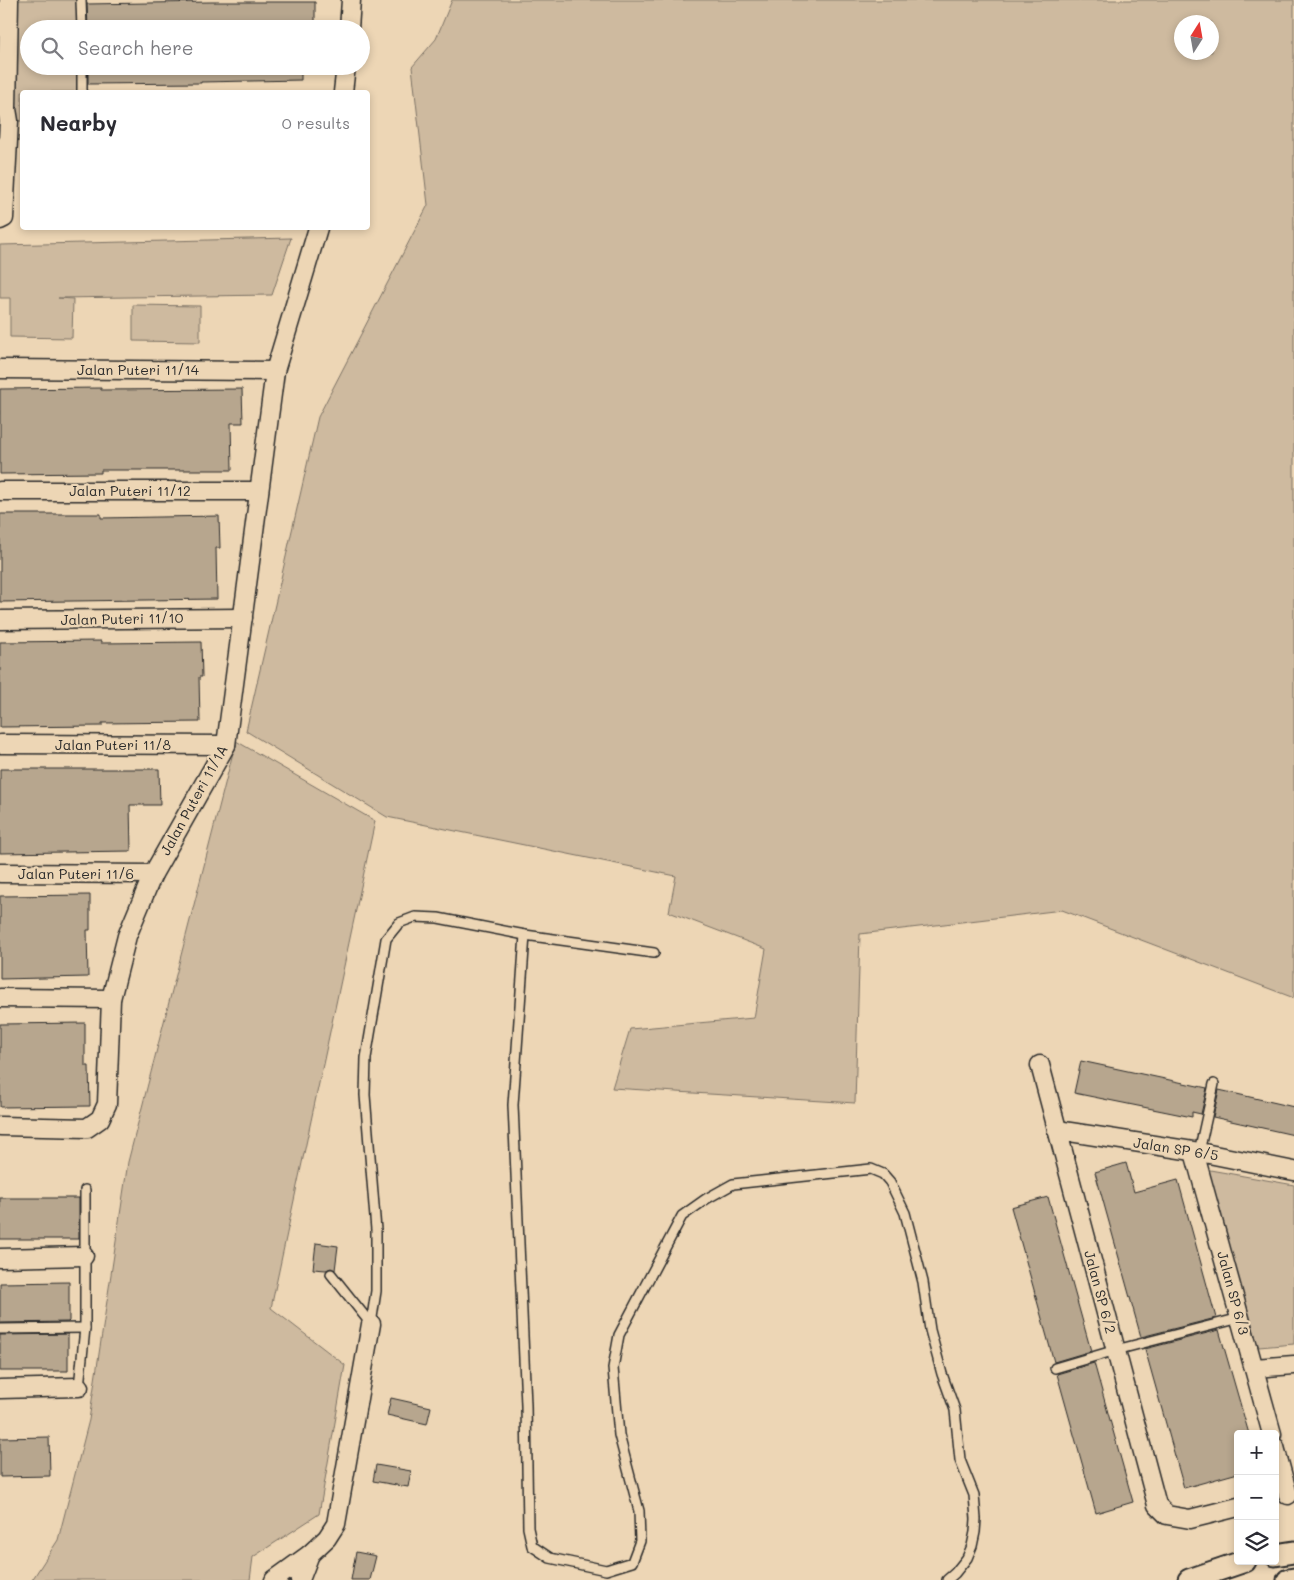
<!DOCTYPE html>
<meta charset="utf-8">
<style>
:root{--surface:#fff;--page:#f2f2f3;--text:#2b2b33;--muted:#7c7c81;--line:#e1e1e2}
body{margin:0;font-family:Mali,sans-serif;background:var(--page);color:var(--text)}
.controls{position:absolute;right:15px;bottom:15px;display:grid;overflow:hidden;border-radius:5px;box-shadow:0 2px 8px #0003}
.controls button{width:45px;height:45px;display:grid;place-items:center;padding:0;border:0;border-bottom:1px solid var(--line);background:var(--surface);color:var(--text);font:25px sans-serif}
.compass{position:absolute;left:1174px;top:15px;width:45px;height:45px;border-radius:50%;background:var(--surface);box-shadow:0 2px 8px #0003;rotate:11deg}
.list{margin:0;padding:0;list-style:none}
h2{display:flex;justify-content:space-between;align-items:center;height:65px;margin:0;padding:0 20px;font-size:21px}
h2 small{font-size:16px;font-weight:400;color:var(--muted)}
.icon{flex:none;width:28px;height:28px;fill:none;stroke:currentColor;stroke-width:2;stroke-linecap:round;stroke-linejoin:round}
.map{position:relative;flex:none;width:1294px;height:1580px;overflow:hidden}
.search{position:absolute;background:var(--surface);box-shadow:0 2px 8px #0003;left:20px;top:20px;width:350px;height:55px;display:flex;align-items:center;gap:12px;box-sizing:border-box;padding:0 18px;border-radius:28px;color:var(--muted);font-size:19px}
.panel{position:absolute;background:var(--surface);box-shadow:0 2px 8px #0003;left:20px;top:90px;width:350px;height:140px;border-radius:5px}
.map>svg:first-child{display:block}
.green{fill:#ceba9f;stroke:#7c7265;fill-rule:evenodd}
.building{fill:#b7a68e;stroke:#2b2b2b}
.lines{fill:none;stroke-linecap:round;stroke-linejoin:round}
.service-casing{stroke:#2b2b2b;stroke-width:12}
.minor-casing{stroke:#2b2b2b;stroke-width:21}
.tertiary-casing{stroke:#2b2b2b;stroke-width:25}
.service{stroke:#edd6b5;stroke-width:9}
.minor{stroke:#edd6b5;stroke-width:18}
.tertiary{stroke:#edd6b5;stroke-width:21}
.labels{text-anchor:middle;stroke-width:4.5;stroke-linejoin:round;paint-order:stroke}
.street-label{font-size:14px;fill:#2b2b2b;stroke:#edd6b5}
</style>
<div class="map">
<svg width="1294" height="1580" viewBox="0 0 1294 1580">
<rect width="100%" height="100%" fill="#edd6b5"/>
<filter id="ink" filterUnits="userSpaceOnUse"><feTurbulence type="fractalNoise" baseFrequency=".02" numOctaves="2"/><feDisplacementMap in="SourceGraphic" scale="10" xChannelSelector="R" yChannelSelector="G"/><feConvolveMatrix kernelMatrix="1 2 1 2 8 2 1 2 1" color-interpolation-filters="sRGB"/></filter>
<g filter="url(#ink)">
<!-- green -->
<g class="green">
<path d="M9,0h72l1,29h-53v37h53v26h-60v29h-13z"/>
<path d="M452,0h842v998l-232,-88 -202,24 -5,169 -243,-15 18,-59 124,-11 12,-69 -97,-37 7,-36 -289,-59 -141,-86 72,-314 110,-212 -16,-138 24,-28zM1182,22h30v30h-30z"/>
<path d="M291,238l-19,57 -214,3 15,1 -1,39 -62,-1v-39h-10v-53z"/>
<path d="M133,305l67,1v36l-67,-1z"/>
<path d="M236,741l139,80 -104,487 74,57 -26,149 -66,43 -3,23h-218l26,-40 31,-120 39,-258z"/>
<path d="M1199,1168l95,17v159l-35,3z"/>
</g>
<!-- building -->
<g class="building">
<path d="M211,2h104v27h-227l-1,-25z"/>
<path d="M88,66h213v14l-100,2v1l-113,1z"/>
<path d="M101,388v2l141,-1 1,34h-12l1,47h-131v3l-101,1v-85z"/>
<path d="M0,514h101v4l118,-2 1,32h-4l1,51 -217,3z"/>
<path d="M101,641v2l100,-1 1,35h-3l1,45 -98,1v3l-102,1v-85z"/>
<path d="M0,769h159l1,36h-30l1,46 -131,2z"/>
<path d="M90,895v35h-3l1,47 -88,2v-83z"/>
<path d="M85,1023v43h4l1,40 -90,1v-83z"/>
<path d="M1081,1061l126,27 -6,26 -9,-2v5l-118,-24z"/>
<path d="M1219,1090l75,17v28l-81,-18z"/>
<path d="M1126,1163l8,29 44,-12 38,138 -75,19 -46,-165z"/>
<path d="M1048,1197l43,154 -37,11 -43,-155z"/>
<rect x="0" y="1198" width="79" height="41"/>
<path d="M316,1243l22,3 -3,24 -4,-2 -5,2 -13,-1z"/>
<path d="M69,1282v39l-1,1 -68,1v-40z"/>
<path d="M1219,1330l30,104h-11v39l-54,15 -39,-139z"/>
<path d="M68,1334v37h-68v-36z"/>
<path d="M1094,1363l39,139 -37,11 -39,-139z"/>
<path d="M391,1398l40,9 -4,17 -40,-9z"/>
<path d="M49,1437l1,39 -50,1v-39z"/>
<path d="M376,1465l35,6 -3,16 -35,-6z"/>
<path d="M356,1552l20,4 -6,24h-19z"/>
</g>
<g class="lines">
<defs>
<g id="service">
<path d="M81,0l1,29"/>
<path d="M82,66v26"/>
<path d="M525,935l-12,170 13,300 2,123 4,18 18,12 56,12 26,-8 8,-21 -1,-30 -20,-76 -6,-67 6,-33 63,-119 24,-17 27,-15 138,-15 12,5 7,8 15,31 18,69 7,48 12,44 13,36 5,50 14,35 2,24 -1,13 -3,14 -5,12 -12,15 -8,7"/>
<path d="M1199,1152l15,-68"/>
<path d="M331,1274l40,50"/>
<path d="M371,1324l5,-33v-61l-11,-135 1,-37 20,-119 13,-16 16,-6 23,1 87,17 129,18"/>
<path d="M0,1329l85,-1"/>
<path d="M1055,1368l61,-18 124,-32"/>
<path d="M79,1387l6,-59v-138"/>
</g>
<g id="minor">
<path d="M349,29l2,-29"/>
<path d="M343,92l3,-26"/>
<path d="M0,220l4,-2 5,-97 -2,-12 2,-109"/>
<path d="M0,369l275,2"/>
<path d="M0,491h259"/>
<path d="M0,620l243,-2"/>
<path d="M0,744l226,1"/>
<path d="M0,873l153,1"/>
<path d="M0,998l111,1"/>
<path d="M1040,1065l117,440 10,10 23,4 48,-12"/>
<path d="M0,1126l87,2 13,-9 7,-15 4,-105 16,-63 26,-62 73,-129 49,-374 43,-143"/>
<path d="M1057,1130l142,22 95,19"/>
<path d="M1194,1152l78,282"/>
<path d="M0,1258l84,-2"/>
<path d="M1254,1368l40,-3"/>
<path d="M0,1389l79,-2"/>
<path d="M1275,1447l13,48"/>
<path d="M310,1554l17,-16 9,-14 35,-200"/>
<path d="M274,1580l36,-26 -10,26"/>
</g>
<g id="tertiary">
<path d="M1275,1555l19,-3"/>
<path d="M1189,1580l56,-19"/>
<path d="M1288,1580l6,-1"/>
</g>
</defs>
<!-- service casing -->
<use href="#service" class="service-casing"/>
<!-- minor casing -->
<use href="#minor" class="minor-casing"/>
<!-- tertiary casing -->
<use href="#tertiary" class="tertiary-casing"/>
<!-- service -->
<use href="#service" class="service"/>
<!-- minor -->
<use href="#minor" class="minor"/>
<!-- tertiary -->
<use href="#tertiary" class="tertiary"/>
</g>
</g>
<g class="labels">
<!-- street labels -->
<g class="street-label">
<text x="138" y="375">Jalan Puteri 11/14</text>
<text x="130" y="496">Jalan Puteri 11/12</text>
<text transform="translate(122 619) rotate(-1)" y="5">Jalan Puteri 11/10</text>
<text x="113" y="750">Jalan Puteri 11/8</text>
<text transform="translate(194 800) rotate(-61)" y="5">Jalan Puteri 11/1A</text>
<text x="76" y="879">Jalan Puteri 11/6</text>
<text transform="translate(1176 1149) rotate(9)" y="5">Jalan SP 6/5</text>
<text transform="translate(1100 1292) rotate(75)" y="5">Jalan SP 6/2</text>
<text transform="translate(1233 1293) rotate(75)" y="5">Jalan SP 6/3</text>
</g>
</g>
</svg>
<div class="controls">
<button>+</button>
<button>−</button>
<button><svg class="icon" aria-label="layers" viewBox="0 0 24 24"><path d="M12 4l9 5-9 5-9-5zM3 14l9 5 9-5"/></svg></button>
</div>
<svg class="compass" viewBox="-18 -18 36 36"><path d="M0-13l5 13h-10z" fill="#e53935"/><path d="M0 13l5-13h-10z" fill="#7c7c81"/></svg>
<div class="search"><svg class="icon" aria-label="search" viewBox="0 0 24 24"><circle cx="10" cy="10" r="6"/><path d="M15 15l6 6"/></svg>Search here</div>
<section class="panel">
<h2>Nearby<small>0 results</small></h2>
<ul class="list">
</ul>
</section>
</div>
